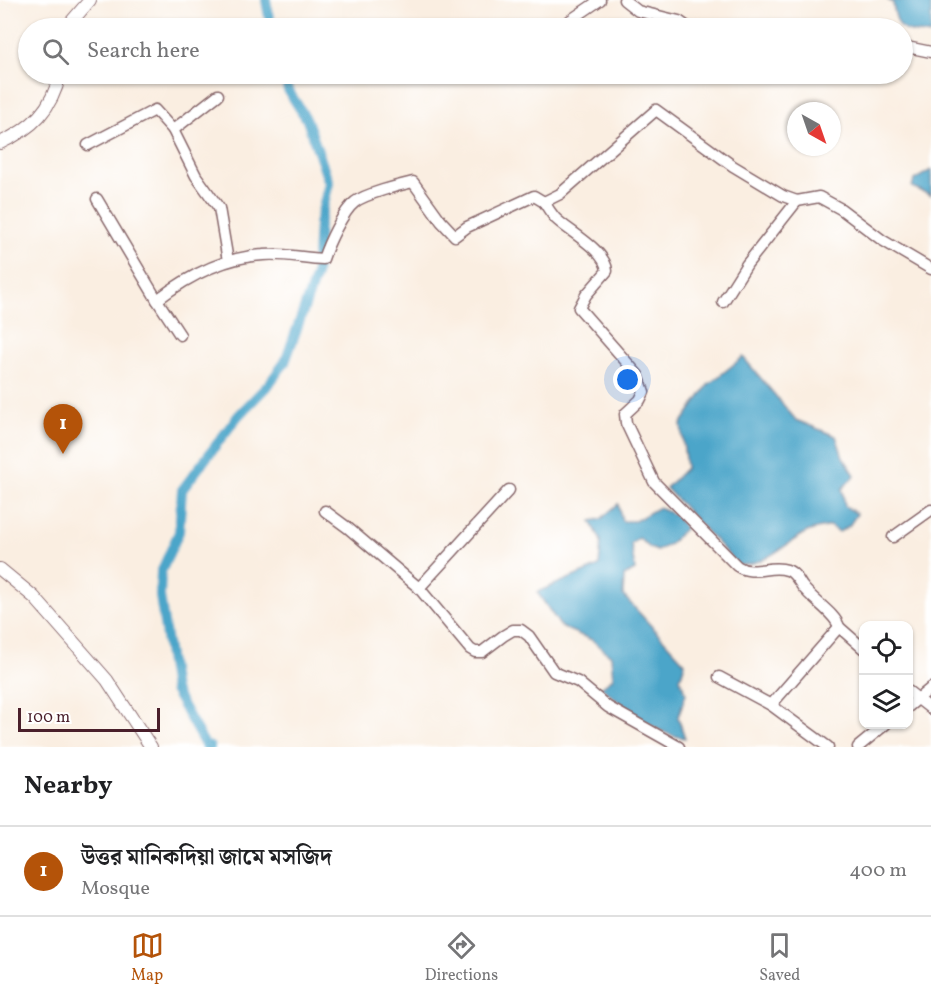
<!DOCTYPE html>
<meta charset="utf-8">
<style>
:root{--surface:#fff;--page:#f6f6f6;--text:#202124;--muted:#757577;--line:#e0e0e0;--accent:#b45309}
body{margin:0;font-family:Vollkorn,"Noto Serif Bengali",serif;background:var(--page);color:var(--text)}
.controls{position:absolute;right:18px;bottom:18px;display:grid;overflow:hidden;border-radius:12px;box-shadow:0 2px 4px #0004}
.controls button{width:54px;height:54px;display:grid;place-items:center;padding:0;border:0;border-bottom:2px solid var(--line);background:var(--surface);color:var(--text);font:30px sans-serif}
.compass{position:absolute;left:787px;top:102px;width:54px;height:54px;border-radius:50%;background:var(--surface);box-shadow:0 2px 4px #0004;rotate:140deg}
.scale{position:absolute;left:18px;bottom:15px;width:142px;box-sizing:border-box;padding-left:6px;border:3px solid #4a1f2b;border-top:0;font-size:16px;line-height:21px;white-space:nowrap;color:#4a1f2b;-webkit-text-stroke:4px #fff;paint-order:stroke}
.you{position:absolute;left:628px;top:380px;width:21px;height:21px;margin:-15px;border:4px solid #fff;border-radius:50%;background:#1a73e8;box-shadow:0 0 0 9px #1a73e833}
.badge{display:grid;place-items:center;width:39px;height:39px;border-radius:50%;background:var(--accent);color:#fff;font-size:20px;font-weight:700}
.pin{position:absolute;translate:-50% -50px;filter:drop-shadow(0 2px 3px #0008)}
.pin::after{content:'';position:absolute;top:32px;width:21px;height:18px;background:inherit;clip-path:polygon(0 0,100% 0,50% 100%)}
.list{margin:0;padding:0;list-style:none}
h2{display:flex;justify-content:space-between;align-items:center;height:78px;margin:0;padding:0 24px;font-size:26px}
h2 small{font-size:20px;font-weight:400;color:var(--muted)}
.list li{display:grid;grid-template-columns:39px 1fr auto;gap:18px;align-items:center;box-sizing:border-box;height:90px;padding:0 24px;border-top:2px solid var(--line)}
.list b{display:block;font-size:22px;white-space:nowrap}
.list p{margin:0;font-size:20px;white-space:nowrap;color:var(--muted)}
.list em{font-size:20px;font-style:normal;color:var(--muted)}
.icon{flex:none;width:33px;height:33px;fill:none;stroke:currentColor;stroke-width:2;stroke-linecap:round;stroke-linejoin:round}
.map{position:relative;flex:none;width:931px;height:747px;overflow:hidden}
.search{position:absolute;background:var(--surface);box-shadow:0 2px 4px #0004;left:18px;right:18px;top:18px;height:66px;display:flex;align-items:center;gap:15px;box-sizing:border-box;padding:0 21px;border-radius:33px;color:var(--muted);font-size:22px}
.sheet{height:168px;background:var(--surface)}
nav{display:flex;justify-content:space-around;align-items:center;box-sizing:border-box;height:84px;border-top:2px solid var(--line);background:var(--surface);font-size:16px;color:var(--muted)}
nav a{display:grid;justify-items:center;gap:3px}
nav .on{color:var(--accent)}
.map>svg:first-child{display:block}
.water{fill:#4ba5c9;stroke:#4a627a;stroke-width:1.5}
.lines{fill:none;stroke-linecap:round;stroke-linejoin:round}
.canal{stroke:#4ba5c9;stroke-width:10}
.minor-casing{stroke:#88676b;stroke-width:13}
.major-casing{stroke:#88676b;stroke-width:14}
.minor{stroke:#fff;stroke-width:10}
.major{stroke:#fff;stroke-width:12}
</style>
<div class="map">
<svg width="931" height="747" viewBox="0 0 931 747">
<rect width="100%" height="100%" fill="#fff"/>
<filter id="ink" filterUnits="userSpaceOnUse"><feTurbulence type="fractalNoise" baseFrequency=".0167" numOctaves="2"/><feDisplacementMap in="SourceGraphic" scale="12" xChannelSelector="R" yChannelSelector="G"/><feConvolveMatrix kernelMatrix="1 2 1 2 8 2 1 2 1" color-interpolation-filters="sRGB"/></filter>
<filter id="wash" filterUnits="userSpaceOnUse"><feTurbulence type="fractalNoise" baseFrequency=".008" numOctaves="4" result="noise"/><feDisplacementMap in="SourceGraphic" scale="24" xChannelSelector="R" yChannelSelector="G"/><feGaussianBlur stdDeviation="1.35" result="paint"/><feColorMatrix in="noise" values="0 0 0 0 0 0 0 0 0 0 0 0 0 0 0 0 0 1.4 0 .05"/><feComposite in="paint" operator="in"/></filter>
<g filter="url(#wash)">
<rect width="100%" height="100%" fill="#faeee1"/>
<!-- water -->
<g class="water">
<path d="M888,0h43v35c-28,-4 -34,-2 -38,-32z"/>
<path d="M931,170v25l-19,-8 2,-7z"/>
<path d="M743,357l53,63 40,16 7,21 12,18 -13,14 3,17 12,8 -8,12 -10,6 -9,-6c-8,2 -17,3 -23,6 -24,13 -41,33 -69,33l-72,-77 20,-20 -5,-44 27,-39z"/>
<path d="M618,504l4,17h13l24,-14 17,9 9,12 -15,16 -13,7 -7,-3 -11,-10 -8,6 4,26 -11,6 -1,19 62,68 -5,16 6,15 -8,23 7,21c-33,-4 -59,-31 -84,-51l12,-9 -2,-22 -19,-16 -31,-13 -24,-35 62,-26 2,-25 -10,-20 10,-2z"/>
</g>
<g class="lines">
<!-- canal -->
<g class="canal">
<path d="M266,0l5,28"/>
<path d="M210,747l-5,-2 -31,-55 -14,-94 1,-24 18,-40 3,-42 56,-74 31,-32 16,-22 31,-87 3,-51 10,-41 -22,-63 -19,-30 -5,-16"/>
</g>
</g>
</g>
<g filter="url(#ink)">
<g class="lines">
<defs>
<g id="minor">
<path d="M624,0l14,11 41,10 10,7"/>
<path d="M559,28l41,-28"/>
<path d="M902,46l29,6"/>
<path d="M173,130l45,-35"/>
<path d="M88,145l67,-35 18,20 23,46 23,32 9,53"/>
<path d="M97,199l60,101 23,35"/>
<path d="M544,202c3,5 7,11 11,16 14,14 51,32 52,53l-21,24 -7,13 59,67 6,17 -4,8 -15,14 1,9 28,59 83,84c16,11 33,-2 50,4 7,2 11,10 15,16 10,14 34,28 37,41"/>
<path d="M157,300c30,-23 68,-43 106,-45 19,-2 41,3 60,4 5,-15 20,-48 32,-57 10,-8 45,-17 58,-20l28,39 14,15 12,-9 67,-31 10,6 16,-8 96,-84 77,56 50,30 14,5 22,-4 22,12 41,31 49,29"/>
<path d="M723,302l24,-38 50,-63"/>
<path d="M325,511l23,17 71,60 51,61 5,3h7l21,-16 10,-6h8l8,6 25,36 24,10 30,25 71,40"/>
<path d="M893,537l38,-27"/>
<path d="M419,588l90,-98"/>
<path d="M719,677l52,28 57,42"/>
<path d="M908,691l23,18"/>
<path d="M771,705l68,-78 25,22"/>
<path d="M908,707l23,-19"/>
<path d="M858,747l28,-23"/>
</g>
<g id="major">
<path d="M69,28l3,-7 18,-21"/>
<path d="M0,143c33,-15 52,-34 60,-69"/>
<path d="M0,569l34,28 73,83 44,67"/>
</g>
</defs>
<!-- minor casing -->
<use href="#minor" class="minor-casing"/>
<!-- major casing -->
<use href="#major" class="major-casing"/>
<!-- minor -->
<use href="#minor" class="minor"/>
<!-- major -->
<use href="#major" class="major"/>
</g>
</g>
</svg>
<div class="controls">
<button><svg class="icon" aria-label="locate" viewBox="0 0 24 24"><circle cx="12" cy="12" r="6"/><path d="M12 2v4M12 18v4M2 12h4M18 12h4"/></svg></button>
<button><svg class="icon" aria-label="layers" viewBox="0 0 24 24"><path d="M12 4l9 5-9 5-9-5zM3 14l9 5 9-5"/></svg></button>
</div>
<svg class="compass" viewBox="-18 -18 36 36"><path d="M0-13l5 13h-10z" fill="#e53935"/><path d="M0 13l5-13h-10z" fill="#757577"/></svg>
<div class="scale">100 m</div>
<div class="you"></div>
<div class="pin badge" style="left:63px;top:454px">1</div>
<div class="search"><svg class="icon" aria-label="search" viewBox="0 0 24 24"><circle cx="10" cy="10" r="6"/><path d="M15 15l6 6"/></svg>Search here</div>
</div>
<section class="sheet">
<h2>Nearby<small></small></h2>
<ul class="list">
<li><span class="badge">1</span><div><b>উত্তর মানিকদিয়া জামে মসজিদ</b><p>Mosque</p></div><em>400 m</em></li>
</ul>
</section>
<nav>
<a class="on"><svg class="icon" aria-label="map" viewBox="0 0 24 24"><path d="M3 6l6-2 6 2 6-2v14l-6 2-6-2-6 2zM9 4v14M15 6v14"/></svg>Map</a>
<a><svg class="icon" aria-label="directions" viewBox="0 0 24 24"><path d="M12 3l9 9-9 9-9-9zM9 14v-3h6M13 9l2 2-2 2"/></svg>Directions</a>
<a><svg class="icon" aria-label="saved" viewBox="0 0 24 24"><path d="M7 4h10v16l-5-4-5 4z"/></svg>Saved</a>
</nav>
